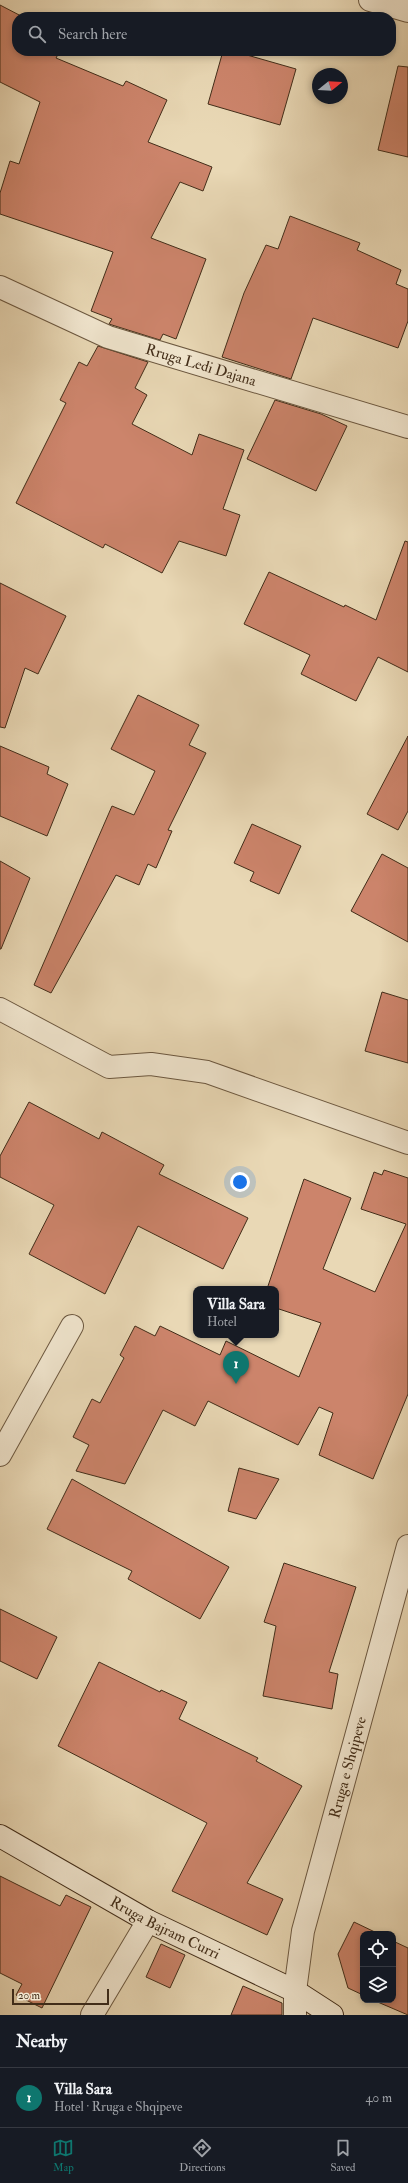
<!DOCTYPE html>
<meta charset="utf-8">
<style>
:root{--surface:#171b24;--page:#242831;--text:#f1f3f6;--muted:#9ea1a6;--line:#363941;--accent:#0f766e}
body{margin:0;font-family:"IM FELL Double Pica",serif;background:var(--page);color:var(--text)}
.controls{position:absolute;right:12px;bottom:12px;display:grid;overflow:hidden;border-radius:8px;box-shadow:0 2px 6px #0003}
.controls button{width:36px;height:36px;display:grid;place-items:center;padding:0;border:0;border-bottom:1px solid var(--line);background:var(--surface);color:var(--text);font:20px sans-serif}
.compass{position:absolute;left:312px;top:68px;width:36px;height:36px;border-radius:50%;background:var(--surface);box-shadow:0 2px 6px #0003;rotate:72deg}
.scale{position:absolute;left:12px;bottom:10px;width:97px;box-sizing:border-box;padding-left:4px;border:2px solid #422d19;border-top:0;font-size:11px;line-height:14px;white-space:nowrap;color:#422d19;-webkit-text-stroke:3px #f1e6cf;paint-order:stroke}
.you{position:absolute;left:240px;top:1182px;width:14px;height:14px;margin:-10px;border:3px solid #fff;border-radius:50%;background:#1a73e8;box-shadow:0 0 0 6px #1a73e833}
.badge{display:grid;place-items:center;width:26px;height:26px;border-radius:50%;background:var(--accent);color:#fff;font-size:13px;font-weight:700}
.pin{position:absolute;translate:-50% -33px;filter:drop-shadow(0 1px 2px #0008)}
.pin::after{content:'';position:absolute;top:21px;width:14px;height:12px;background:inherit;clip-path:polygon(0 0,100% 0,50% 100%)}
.popup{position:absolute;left:193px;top:1286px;width:86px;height:52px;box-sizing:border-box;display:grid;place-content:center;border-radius:8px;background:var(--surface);filter:drop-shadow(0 1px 3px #0005);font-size:13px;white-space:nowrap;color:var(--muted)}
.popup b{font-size:15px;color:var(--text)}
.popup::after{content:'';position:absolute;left:50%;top:100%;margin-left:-8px;border:8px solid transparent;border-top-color:var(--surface)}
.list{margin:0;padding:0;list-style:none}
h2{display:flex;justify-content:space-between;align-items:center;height:52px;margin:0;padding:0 16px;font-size:17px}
h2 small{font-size:13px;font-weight:400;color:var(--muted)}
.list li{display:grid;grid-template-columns:26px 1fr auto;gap:12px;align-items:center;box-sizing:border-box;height:60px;padding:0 16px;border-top:1px solid var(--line)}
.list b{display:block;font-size:15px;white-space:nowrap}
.list p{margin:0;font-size:13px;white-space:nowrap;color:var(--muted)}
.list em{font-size:13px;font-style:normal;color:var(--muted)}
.icon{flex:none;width:22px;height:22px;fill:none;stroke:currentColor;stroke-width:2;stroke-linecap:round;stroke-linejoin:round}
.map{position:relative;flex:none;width:408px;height:2015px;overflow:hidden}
.search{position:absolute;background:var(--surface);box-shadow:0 2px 6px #0003;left:12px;right:12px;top:12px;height:44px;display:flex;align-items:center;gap:10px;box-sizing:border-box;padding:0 14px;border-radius:16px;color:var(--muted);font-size:15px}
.sheet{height:112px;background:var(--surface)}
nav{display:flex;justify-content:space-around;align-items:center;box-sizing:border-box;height:56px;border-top:1px solid var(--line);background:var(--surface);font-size:11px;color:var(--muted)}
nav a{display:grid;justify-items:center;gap:2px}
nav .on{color:var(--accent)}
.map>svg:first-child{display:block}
.building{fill:#cc846b;stroke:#422d19}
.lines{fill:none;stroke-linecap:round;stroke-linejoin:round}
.minor-casing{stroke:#6c5840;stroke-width:24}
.tertiary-casing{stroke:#6c5840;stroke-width:24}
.secondary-casing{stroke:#422d19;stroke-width:24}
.minor{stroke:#f1e6cf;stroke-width:22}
.tertiary{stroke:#f1e6cf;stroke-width:22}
.secondary{stroke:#f1e6cf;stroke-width:22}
.labels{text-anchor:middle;stroke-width:4;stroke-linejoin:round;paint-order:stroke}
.street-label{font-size:15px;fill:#422d19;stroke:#f1e6cf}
</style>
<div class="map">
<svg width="408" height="2015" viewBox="0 0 408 2015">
<rect width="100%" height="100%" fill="#e9d8b5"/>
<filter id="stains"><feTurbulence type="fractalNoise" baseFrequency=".005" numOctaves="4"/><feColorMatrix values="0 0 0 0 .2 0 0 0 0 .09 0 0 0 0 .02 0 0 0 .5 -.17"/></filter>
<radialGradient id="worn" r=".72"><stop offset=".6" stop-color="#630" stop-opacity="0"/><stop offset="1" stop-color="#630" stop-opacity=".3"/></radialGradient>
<!-- building -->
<g class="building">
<path d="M0,5l23,12h-6v34h43l-4,7 67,28 3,-5 41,19 -19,42 64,25 -9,24 -23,-9 -29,56 55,21 -30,80 -13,-5 -3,6 -48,-15 -3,-1 3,-5 -21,-8 22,-59 -113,-38v-21l10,-32 9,3 21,-62 -40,-20z"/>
<path d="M223,51h10l63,18 -16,56 -72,-21z"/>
<path d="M398,66l10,1v90l-30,-7z"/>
<path d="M290,216l70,27 -3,7 44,20 -5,14 12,5v32l-10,27 -85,-30 -22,61 -69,-22 22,-64 22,-48 12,4z"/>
<path d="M98,346l50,16 -13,26 12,7 -15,29 60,31 7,-21 45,16 -21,59 17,6 -14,41 -47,-15 -17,32 -57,-29 -2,4 -87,-45 50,-100 -6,-3 19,-38 8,4z"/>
<path d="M275,400l46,14 26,12 -31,65 -69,-32z"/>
<path d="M405,541l3,1v130l-30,-15 -22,44 -55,-27 9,-19 -66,-31 25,-52 75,35 1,-2 31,15z"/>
<path d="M0,583l66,33 -28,58 -13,-6 -20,60 -5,-1z"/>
<path d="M138,695l61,30 -10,20 17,8 -38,77 4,1 -16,37 -8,-4 -9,21 -23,-10 -65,118 -17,-8 78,-179 22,9 21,-44 -44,-22z"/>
<path d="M408,736v75l-10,19 -31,-16z"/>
<path d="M0,746l49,21 -2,7 21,10 -21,52 -47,-20z"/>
<path d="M252,824l49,22 -22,48 -29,-13 4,-9 -20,-9z"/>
<path d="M382,854l26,14v74l-57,-31z"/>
<path d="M0,861l30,17 -29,71h-1z"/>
<path d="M382,992l26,8v63l-43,-12z"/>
<path d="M29,1102l70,37 3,-7 62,33 -5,9 89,44 -25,51 -85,-43 -33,68 -76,-40 25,-49 -54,-28v-21z"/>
<path d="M384,1170l24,8v216l-35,85 -54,-24 14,-42 -14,-6 -21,38 -90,-44 -13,25 -32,-16 -38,74 -49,-13 13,-26 -16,-8 19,-38 8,4 24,-45 -4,-3 15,-29 20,10 5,-10 60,29 6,-14 73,36 22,-54 -45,-15v-19h-9l37,-110 47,19 -28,71 52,23 31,-68 -45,-15 13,-37 8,3z"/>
<path d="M239,1468l40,11 -23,40 -28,-8z"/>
<path d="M72,1479l157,88 -29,52 -72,-40 4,-8 -85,-42z"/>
<path d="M284,1563l72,24 -27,85 9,2 -6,35 -69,-13 13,-70 -12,-4z"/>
<path d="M0,1609l57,28 -20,42 -37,-18z"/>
<path d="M99,1662l61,30 1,-2 26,12 -8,17 79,39 -2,3 46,25 -55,97 36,16 -16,36 -95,-44 35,-68 -149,-77z"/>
<path d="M0,1876l60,30 6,-11 25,12 -49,101 -26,-13 6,-11 -22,-11z"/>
<path d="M354,1922l25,12h-16v61l-15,-7 -10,-34z"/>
<path d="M393,1941l15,7v67l-35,-15h20z"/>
<path d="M161,1944l24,11 -15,33 -24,-11z"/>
<path d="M243,1986l39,17v12h-51z"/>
</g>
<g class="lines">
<defs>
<g id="minor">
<path id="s1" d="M0,287l108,50 300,90"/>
<path d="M0,1009l109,58 42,-3 56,8 201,71"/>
<path d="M0,1455l72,-129"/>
<path d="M92,2015l56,-94"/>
<path id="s2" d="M295,2015v-24l8,-60 105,-385"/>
</g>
<path id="tertiary" d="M370,0l38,11"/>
<g id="secondary">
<path id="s3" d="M0,1836l148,85 147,70 37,24"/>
</g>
</defs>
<!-- minor casing -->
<use href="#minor" class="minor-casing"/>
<!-- tertiary casing -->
<use href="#tertiary" class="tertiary-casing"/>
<!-- secondary casing -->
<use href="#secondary" class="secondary-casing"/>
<!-- minor -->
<use href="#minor" class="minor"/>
<!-- tertiary -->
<use href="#tertiary" class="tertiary"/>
<!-- secondary -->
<use href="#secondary" class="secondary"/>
</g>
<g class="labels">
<!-- street labels -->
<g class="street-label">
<text dy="5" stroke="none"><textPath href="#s1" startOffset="216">Rruga Ledi Dajana</textPath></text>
<text dy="5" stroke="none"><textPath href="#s2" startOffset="254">Rruga e Shqipeve</textPath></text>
<text dy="5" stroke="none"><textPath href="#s3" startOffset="189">Rruga Bajram Curri</textPath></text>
</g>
</g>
<rect width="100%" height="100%" filter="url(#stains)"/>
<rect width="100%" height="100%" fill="url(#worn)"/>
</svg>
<div class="controls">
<button><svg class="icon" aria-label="locate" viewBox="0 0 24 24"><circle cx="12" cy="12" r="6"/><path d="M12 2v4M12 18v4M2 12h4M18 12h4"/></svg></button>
<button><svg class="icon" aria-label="layers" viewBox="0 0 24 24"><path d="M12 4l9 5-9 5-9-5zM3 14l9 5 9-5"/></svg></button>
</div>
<svg class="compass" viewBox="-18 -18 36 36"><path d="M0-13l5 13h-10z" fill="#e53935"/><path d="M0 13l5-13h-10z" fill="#9ea1a6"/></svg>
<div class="scale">20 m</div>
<div class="you"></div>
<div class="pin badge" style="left:236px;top:1384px">1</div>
<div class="popup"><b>Villa Sara</b>Hotel</div>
<div class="search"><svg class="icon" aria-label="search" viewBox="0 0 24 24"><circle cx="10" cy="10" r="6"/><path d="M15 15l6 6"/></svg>Search here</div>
</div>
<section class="sheet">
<h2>Nearby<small></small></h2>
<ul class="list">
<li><span class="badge">1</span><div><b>Villa Sara</b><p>Hotel · Rruga e Shqipeve</p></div><em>40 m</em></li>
</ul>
</section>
<nav>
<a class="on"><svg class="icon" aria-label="map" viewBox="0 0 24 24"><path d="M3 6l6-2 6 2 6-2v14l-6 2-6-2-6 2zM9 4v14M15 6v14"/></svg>Map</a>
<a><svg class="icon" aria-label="directions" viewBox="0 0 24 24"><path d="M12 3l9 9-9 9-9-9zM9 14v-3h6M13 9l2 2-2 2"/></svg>Directions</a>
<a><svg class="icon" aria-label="saved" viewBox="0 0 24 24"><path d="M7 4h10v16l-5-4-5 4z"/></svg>Saved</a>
</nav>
